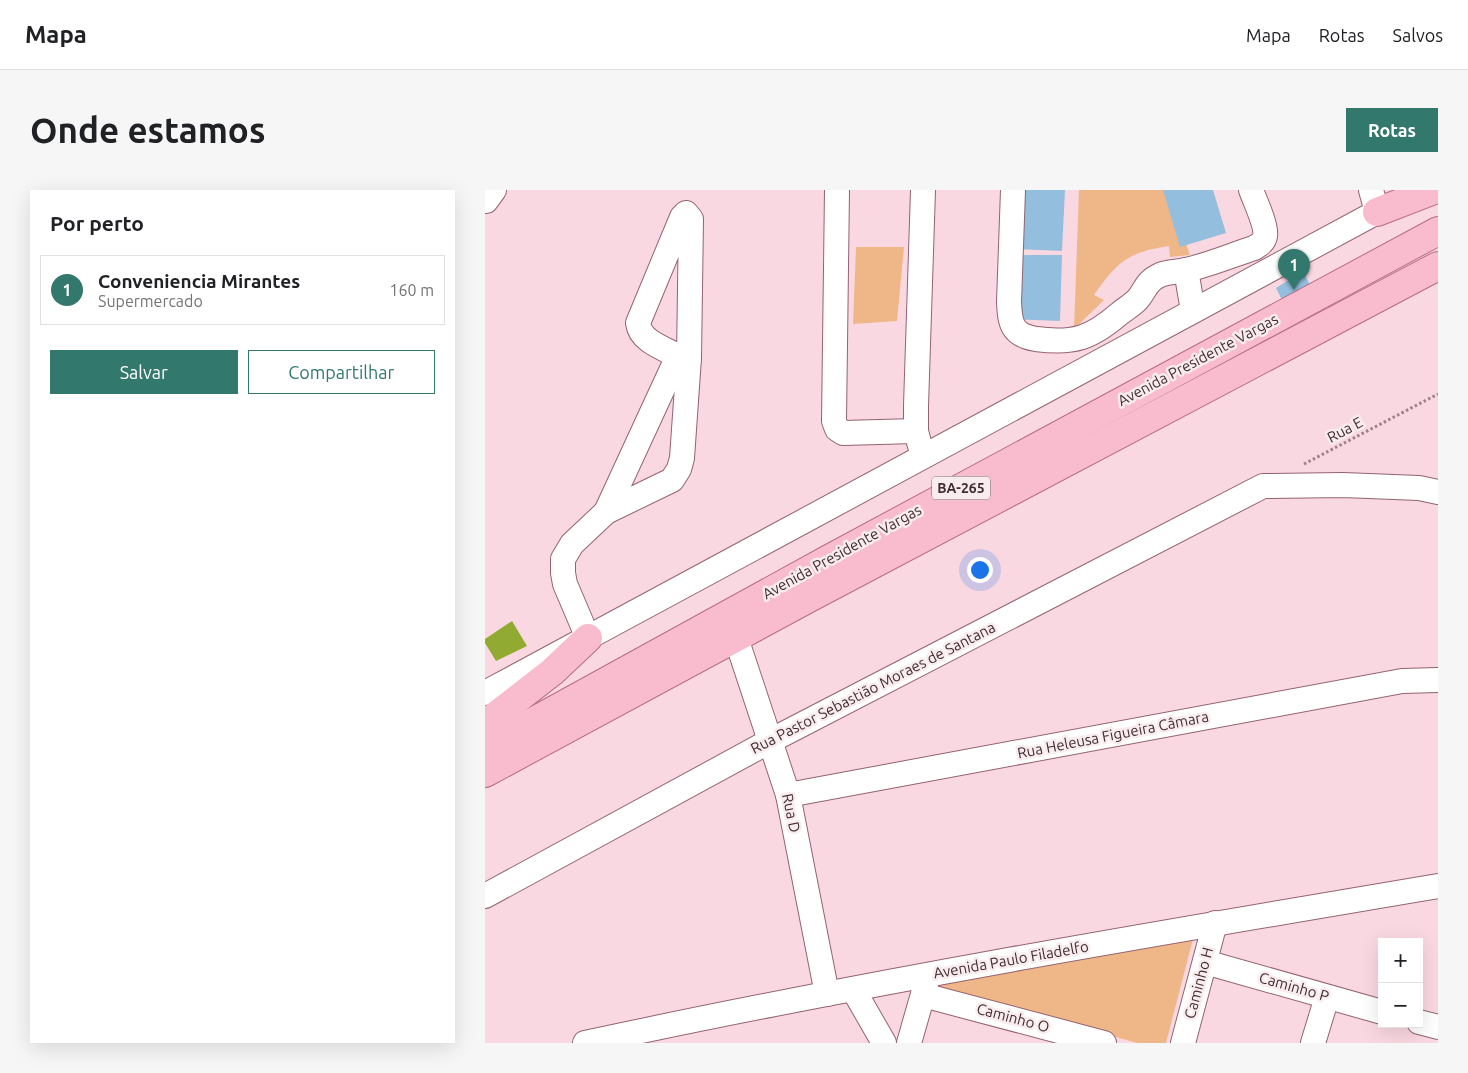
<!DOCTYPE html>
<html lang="pt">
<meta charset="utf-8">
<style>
:root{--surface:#fff;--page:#f6f6f6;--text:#202124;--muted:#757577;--line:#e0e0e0;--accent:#33786d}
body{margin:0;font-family:Ubuntu,sans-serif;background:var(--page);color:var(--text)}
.controls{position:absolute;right:15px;bottom:15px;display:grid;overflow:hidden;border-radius:0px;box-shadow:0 5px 20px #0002}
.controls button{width:45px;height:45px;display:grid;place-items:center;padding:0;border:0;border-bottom:1px solid var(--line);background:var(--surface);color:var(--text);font:25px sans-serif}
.you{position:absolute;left:494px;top:379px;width:18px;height:18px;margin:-12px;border:4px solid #fff;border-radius:50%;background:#1a73e8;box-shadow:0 0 0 8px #1a73e833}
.badge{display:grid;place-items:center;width:32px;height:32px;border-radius:50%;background:var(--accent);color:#fff;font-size:16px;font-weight:700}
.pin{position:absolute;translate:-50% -41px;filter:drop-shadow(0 1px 2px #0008)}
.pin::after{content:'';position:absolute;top:26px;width:18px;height:15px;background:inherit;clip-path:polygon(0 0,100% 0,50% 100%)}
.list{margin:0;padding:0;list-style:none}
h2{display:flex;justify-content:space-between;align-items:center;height:65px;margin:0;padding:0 20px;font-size:21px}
h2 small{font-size:16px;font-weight:400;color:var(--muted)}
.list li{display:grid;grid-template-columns:32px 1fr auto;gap:15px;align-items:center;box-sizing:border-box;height:70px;margin:0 10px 10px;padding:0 10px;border:1px solid var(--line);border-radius:0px}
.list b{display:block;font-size:19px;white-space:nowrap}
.list p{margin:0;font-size:16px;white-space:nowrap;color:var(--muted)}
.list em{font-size:16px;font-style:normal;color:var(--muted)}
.actions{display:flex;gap:10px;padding:15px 20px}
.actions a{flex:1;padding:11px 0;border:1px solid var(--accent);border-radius:0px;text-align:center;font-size:18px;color:var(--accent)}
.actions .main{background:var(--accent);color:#fff}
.map{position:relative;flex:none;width:953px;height:853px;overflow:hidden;border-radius:0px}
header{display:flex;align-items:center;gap:30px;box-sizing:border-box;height:70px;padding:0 25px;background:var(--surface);border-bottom:1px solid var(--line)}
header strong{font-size:24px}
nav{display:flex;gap:28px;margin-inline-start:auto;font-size:18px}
.intro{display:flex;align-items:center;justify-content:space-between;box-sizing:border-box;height:120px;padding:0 30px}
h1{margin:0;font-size:35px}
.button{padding:12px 22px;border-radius:0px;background:var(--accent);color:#fff;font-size:18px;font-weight:700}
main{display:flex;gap:30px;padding:0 30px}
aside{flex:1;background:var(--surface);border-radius:0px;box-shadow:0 5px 20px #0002}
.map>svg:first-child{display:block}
.green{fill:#efb788}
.water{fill:#91ab32}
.building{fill:#93bede}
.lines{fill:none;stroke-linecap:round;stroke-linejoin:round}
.minor-casing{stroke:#936371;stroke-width:26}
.major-casing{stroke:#b66c82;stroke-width:30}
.path{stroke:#9d8289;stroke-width:3;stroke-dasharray:2.5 2.5;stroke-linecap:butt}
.minor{stroke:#fff;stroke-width:24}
.major{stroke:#f9bcce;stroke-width:28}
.labels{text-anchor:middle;stroke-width:5;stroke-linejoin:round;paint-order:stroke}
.shield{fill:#f8ecef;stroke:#78666a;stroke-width:1}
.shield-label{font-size:14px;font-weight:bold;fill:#412c31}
.street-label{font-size:15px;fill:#412c31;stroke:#f8ecef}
</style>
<header>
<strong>Mapa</strong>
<nav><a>Mapa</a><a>Rotas</a><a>Salvos</a></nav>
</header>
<div class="intro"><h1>Onde estamos</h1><a class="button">Rotas</a></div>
<main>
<aside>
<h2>Por perto<small></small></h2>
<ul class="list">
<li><span class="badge">1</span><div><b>Conveniencia Mirantes</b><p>Supermercado</p></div><em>160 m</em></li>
</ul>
<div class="actions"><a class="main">Salvar</a><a>Compartilhar</a></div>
</aside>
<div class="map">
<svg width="953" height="853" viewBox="0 0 953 853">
<rect width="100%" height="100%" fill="#fad8e1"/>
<!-- green -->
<g class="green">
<path d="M594,0h88l23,65 -20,2 -1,-11c-41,6 -52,16 -75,49l10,5 -30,29z"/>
<path d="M371,57h48l-7,74 -44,3z"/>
<path d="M708,749l-27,104h-29l-203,-58z"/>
</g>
<!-- water -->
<path class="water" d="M27,431l15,25 -31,15 -11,-18v-4z"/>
<!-- building -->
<g class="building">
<path d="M532,0h48l-3,61 -46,-2z"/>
<path d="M678,0h50l13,43 -46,14z"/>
<path d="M530,65h47l-2,66 -47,-2z"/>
<path d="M818,81l10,20 -28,15 -9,-18z"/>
</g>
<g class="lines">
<defs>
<g id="minor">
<path d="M352,0l-3,231 3,8 6,4 73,-2"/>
<path d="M528,0l-4,112c1,22 3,33 27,37 38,5 55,-1 83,-25 6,-5 13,-9 18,-14 9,-10 8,-18 23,-25 8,-3 17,-3 26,-5 23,-5 46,-15 68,-22 5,-3 10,-6 11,-12 2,-10 -10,-35 -14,-46"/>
<path d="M1,11l8,-11"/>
<path d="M701,80l7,41"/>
<path d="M435,256l-4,-15v-25l7,-216"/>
<path d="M121,322l72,-156 11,2"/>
<path d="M103,448l-23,-54 -2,-11v-14l9,-15 34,-32 66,-32 7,-11 3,-11 7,-100 2,-139 -5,-6 -4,4 -44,106c2,18 25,25 40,33"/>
<path d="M251,448l52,157 39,199"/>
<path d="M0,503l892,-481 -6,-22"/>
<path d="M303,605l614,-114 36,-1"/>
<path d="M0,706l285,-155 493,-255 80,-1 76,3 19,4"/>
<path d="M720,772l177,50"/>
<path d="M368,799l31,54"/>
<path d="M438,805l181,48"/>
<path d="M934,832l19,5"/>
<path d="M100,853c283,-61 568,-109 853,-157"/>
<path d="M424,853l18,-63"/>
<path d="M698,853l32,-120"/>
<path d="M828,853l14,-46"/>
</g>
<g id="major">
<path d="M892,22l57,-22"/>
<path d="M0,534l67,-52 36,-34"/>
<path d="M0,558l344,-189 609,-328"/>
<path d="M0,583l326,-176 627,-331"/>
</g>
</defs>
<!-- minor casing -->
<use href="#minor" class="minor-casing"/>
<!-- major casing -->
<use href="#major" class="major-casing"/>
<!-- path -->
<path class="path" d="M819,274l134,-70"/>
<!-- minor -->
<use href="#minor" class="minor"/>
<!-- major -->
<use href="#major" class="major"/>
</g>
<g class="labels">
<!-- shield labels -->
<rect class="shield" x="447" y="286.5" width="58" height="23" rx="4"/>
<g class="shield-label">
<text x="476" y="303">BA-265</text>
</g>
<!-- street labels -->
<g class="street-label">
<text transform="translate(713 170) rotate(-28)" y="5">Avenida Presidente Vargas</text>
<text transform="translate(860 240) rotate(-28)" y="5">Rua E</text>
<text transform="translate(357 362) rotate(-29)" y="5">Avenida Presidente Vargas</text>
<text transform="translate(388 498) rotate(-27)" y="5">Rua Pastor Sebastião Moraes de Santana</text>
<text transform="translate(628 545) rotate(-11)" y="5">Rua Heleusa Figueira Câmara</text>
<text transform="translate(306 623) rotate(78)" y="5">Rua D</text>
<text transform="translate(526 770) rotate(-10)" y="5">Avenida Paulo Filadelfo</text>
<text transform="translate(714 793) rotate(-75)" y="5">Caminho H</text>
<text transform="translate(809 797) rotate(16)" y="5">Caminho P</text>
<text transform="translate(528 828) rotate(15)" y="5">Caminho O</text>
</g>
</g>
</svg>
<div class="controls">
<button>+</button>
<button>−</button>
</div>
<div class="you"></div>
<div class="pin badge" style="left:809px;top:100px">1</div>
</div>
</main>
